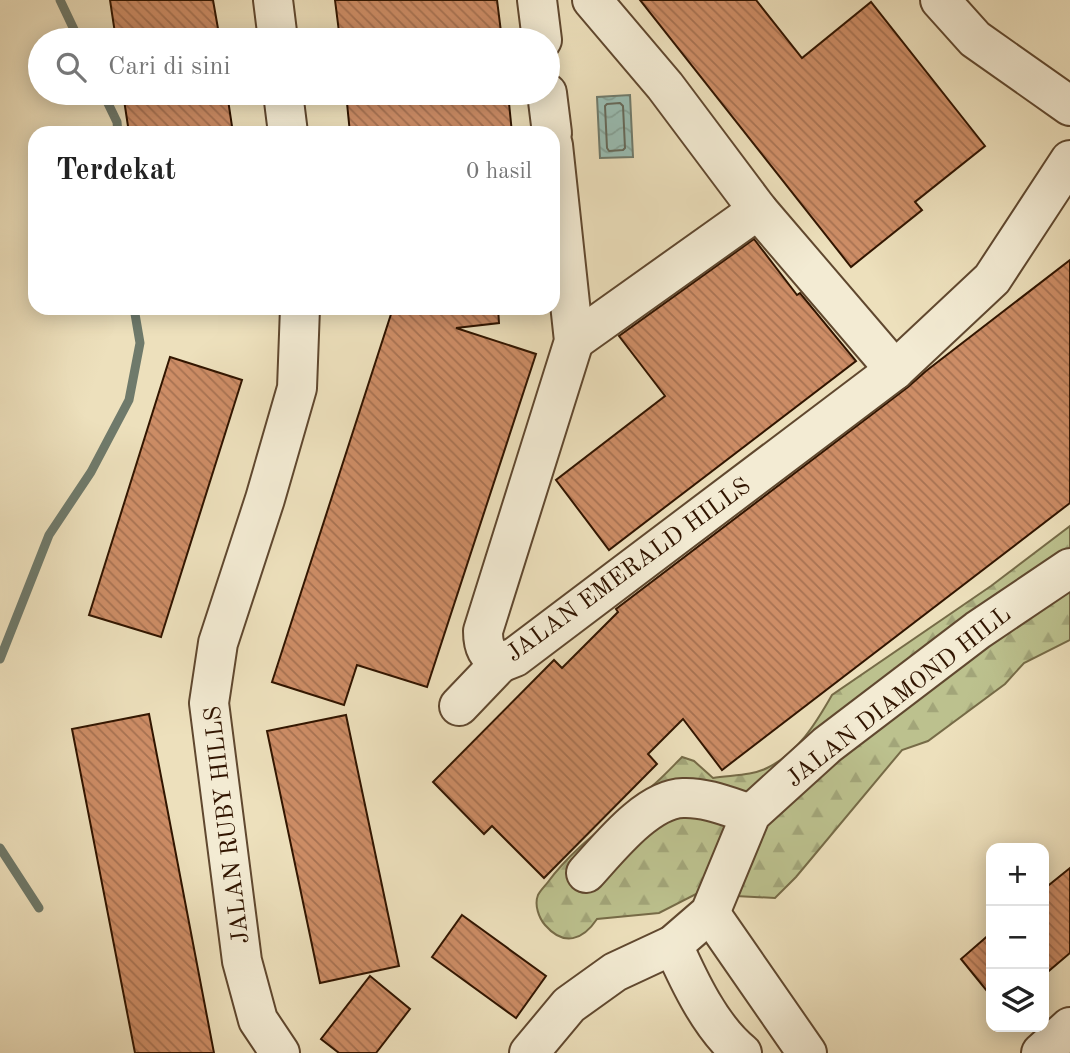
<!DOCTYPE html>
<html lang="id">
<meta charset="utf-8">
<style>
:root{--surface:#fff;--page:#f2f2f2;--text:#222;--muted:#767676;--line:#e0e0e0}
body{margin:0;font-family:"Old Standard TT",serif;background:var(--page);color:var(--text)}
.controls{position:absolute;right:21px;bottom:21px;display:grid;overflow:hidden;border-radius:14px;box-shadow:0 4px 18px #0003}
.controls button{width:63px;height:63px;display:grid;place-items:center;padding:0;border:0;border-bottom:2px solid var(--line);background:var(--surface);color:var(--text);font:35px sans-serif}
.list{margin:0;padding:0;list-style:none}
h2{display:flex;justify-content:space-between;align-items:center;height:91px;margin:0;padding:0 28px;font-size:30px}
h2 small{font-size:23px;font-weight:400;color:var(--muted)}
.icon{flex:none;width:38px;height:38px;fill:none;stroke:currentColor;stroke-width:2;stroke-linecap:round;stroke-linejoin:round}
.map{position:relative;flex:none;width:1070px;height:1053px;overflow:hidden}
.search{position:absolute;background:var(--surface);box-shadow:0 4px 18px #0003;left:28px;top:28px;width:532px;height:77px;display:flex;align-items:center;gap:18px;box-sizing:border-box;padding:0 24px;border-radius:38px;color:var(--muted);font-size:26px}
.panel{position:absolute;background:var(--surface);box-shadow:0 4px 18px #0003;left:28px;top:126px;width:532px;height:189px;border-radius:21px}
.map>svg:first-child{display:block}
.forest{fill:url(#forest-firs);stroke:#766b47;stroke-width:2}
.water{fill:url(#water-waves);stroke:#6f7a6b;stroke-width:2}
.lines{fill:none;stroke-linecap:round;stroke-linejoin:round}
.shore{stroke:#65695a;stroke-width:2}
.stream{stroke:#6f7a6b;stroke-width:9}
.building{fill:url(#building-back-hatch);stroke:#311500;stroke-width:2}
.minor-casing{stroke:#60482f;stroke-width:42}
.minor{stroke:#f3ebd3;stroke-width:38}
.labels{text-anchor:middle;stroke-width:6;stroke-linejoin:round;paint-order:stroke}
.street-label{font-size:24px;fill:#311500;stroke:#f3ebd3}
</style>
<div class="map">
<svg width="1070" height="1053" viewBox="0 0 1070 1053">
<defs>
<pattern id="forest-firs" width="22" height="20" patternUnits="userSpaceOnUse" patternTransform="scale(1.75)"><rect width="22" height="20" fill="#bcc18e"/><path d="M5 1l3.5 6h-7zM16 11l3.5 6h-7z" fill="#a2a579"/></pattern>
<pattern id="water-waves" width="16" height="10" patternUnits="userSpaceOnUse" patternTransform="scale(1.75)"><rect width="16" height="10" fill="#99bdb3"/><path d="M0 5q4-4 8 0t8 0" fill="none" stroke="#84a298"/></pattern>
<pattern id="building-back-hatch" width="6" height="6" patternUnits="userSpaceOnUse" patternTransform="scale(1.75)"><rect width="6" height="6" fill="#cd8d66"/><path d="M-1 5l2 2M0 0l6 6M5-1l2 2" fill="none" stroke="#a77252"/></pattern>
</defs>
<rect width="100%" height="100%" fill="#ede0bc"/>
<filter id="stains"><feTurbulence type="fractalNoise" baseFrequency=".00286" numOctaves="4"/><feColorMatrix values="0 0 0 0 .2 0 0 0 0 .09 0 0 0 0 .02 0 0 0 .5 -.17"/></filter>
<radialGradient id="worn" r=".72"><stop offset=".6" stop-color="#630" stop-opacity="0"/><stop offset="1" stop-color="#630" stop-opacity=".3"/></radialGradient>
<!-- forest -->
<path class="forest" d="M1070,526v114l-46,23 -19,21 -77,57 -26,9 -106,127 -21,21 -79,-4 -37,19 -62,6c-14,21 -33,28 -52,6 -6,-7 -11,-20 -7,-30 2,-4 7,-9 10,-13 28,-38 68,-63 103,-95 11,-9 21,-20 31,-30l12,4 19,17c16,-3 39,-2 54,-10 31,-15 49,-45 65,-73l159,-109z"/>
<!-- water -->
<path class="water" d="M630,95l3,62 -33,1 -3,-61z"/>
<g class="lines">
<!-- shore -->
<path class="shore" d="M620,103l3,3 2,42 -2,2 -14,1 -2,-3 -2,-42 2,-2z"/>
<!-- stream -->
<g class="stream">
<path d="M60,0l19,40"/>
<path d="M103,93l14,29 1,11"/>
<path d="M0,659l49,-124 42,-63 38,-72 11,-57 -6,-35"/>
<path d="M0,848l39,60"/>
</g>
</g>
<!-- building -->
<g class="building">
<path d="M110,0h103l7,40h-104z"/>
<path d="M335,0h162l5,40h-162z"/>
<path d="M640,0h116l46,58 69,-56 114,144 -70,56 7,8 -71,57z"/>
<path d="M123,93h104l6,40h-104z"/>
<path d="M346,93h162l4,40h-162z"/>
<path d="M754,239l43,56 3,-2 56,68 -247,189 -53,-70 109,-84 -46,-60z"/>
<path d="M1070,260v243l-348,267 -39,-51 -35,35 9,10 -113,114 -52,-52 -8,8 -51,-52 121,-122 8,8 56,-56 -2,-3 292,-222 18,-16z"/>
<path d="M393,308h105l1,15 -43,5 80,26 -109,333 -70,-22 -13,40 -72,-23z"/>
<path d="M170,357l72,23 -81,257 -72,-22z"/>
<path d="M149,714l16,83 49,256h-79l-63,-324z"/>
<path d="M346,715l53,251 -79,17 -53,-252z"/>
<path d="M1070,868v85l-26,22v-86z"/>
<path d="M462,915l84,61 -30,42 -84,-61z"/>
<path d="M991,933v63l-30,-37z"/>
<path d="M370,976l40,33 -34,44h-37l-18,-14z"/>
</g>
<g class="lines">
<defs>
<g id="minor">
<path d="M273,0l5,40"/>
<path d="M537,0l5,40"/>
<path d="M592,0l73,86 93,124 137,160"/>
<path d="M940,0l35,39 95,67"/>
<path d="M283,93l5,40"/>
<path d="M547,93l5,40"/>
<path d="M553,145l21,196 -91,290c0,17 4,23 17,32l15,-6 380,-287 97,-91 78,-119"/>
<path d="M574,341l184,-131"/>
<path d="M459,706l41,-43"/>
<path d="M586,873c23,-25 61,-74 97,-75 23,-1 46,9 68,16"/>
<path d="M710,913l97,140"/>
<path d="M673,945c16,36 38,83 69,108"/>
<path d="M280,1053l-22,-33 -16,-59 -33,-258 9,-60 47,-144 32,-111 3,-80"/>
<path d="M529,1053l40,-48 46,-33 58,-27 37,-32 41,-99 76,-69 151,-115 92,-62"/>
<path d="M1041,1053l29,-26"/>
</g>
</defs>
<!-- minor casing -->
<use href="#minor" class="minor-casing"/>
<!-- minor -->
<use href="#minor" class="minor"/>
</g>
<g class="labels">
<!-- street labels -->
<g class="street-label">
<text transform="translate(628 569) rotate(-36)" y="8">JALAN EMERALD HILLS</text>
<text transform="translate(898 696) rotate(-38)" y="8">JALAN DIAMOND HILL</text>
<text transform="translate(226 825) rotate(-97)" y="8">JALAN RUBY HILLS</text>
</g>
</g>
<rect width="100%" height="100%" filter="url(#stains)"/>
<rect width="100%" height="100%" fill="url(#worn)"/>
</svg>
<div class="controls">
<button>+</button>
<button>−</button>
<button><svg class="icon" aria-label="layers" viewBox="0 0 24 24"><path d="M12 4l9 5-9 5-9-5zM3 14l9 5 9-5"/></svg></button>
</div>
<div class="search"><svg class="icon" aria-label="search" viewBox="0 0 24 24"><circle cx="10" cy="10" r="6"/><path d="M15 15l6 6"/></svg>Cari di sini</div>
<section class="panel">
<h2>Terdekat<small>0 hasil</small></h2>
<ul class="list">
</ul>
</section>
</div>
